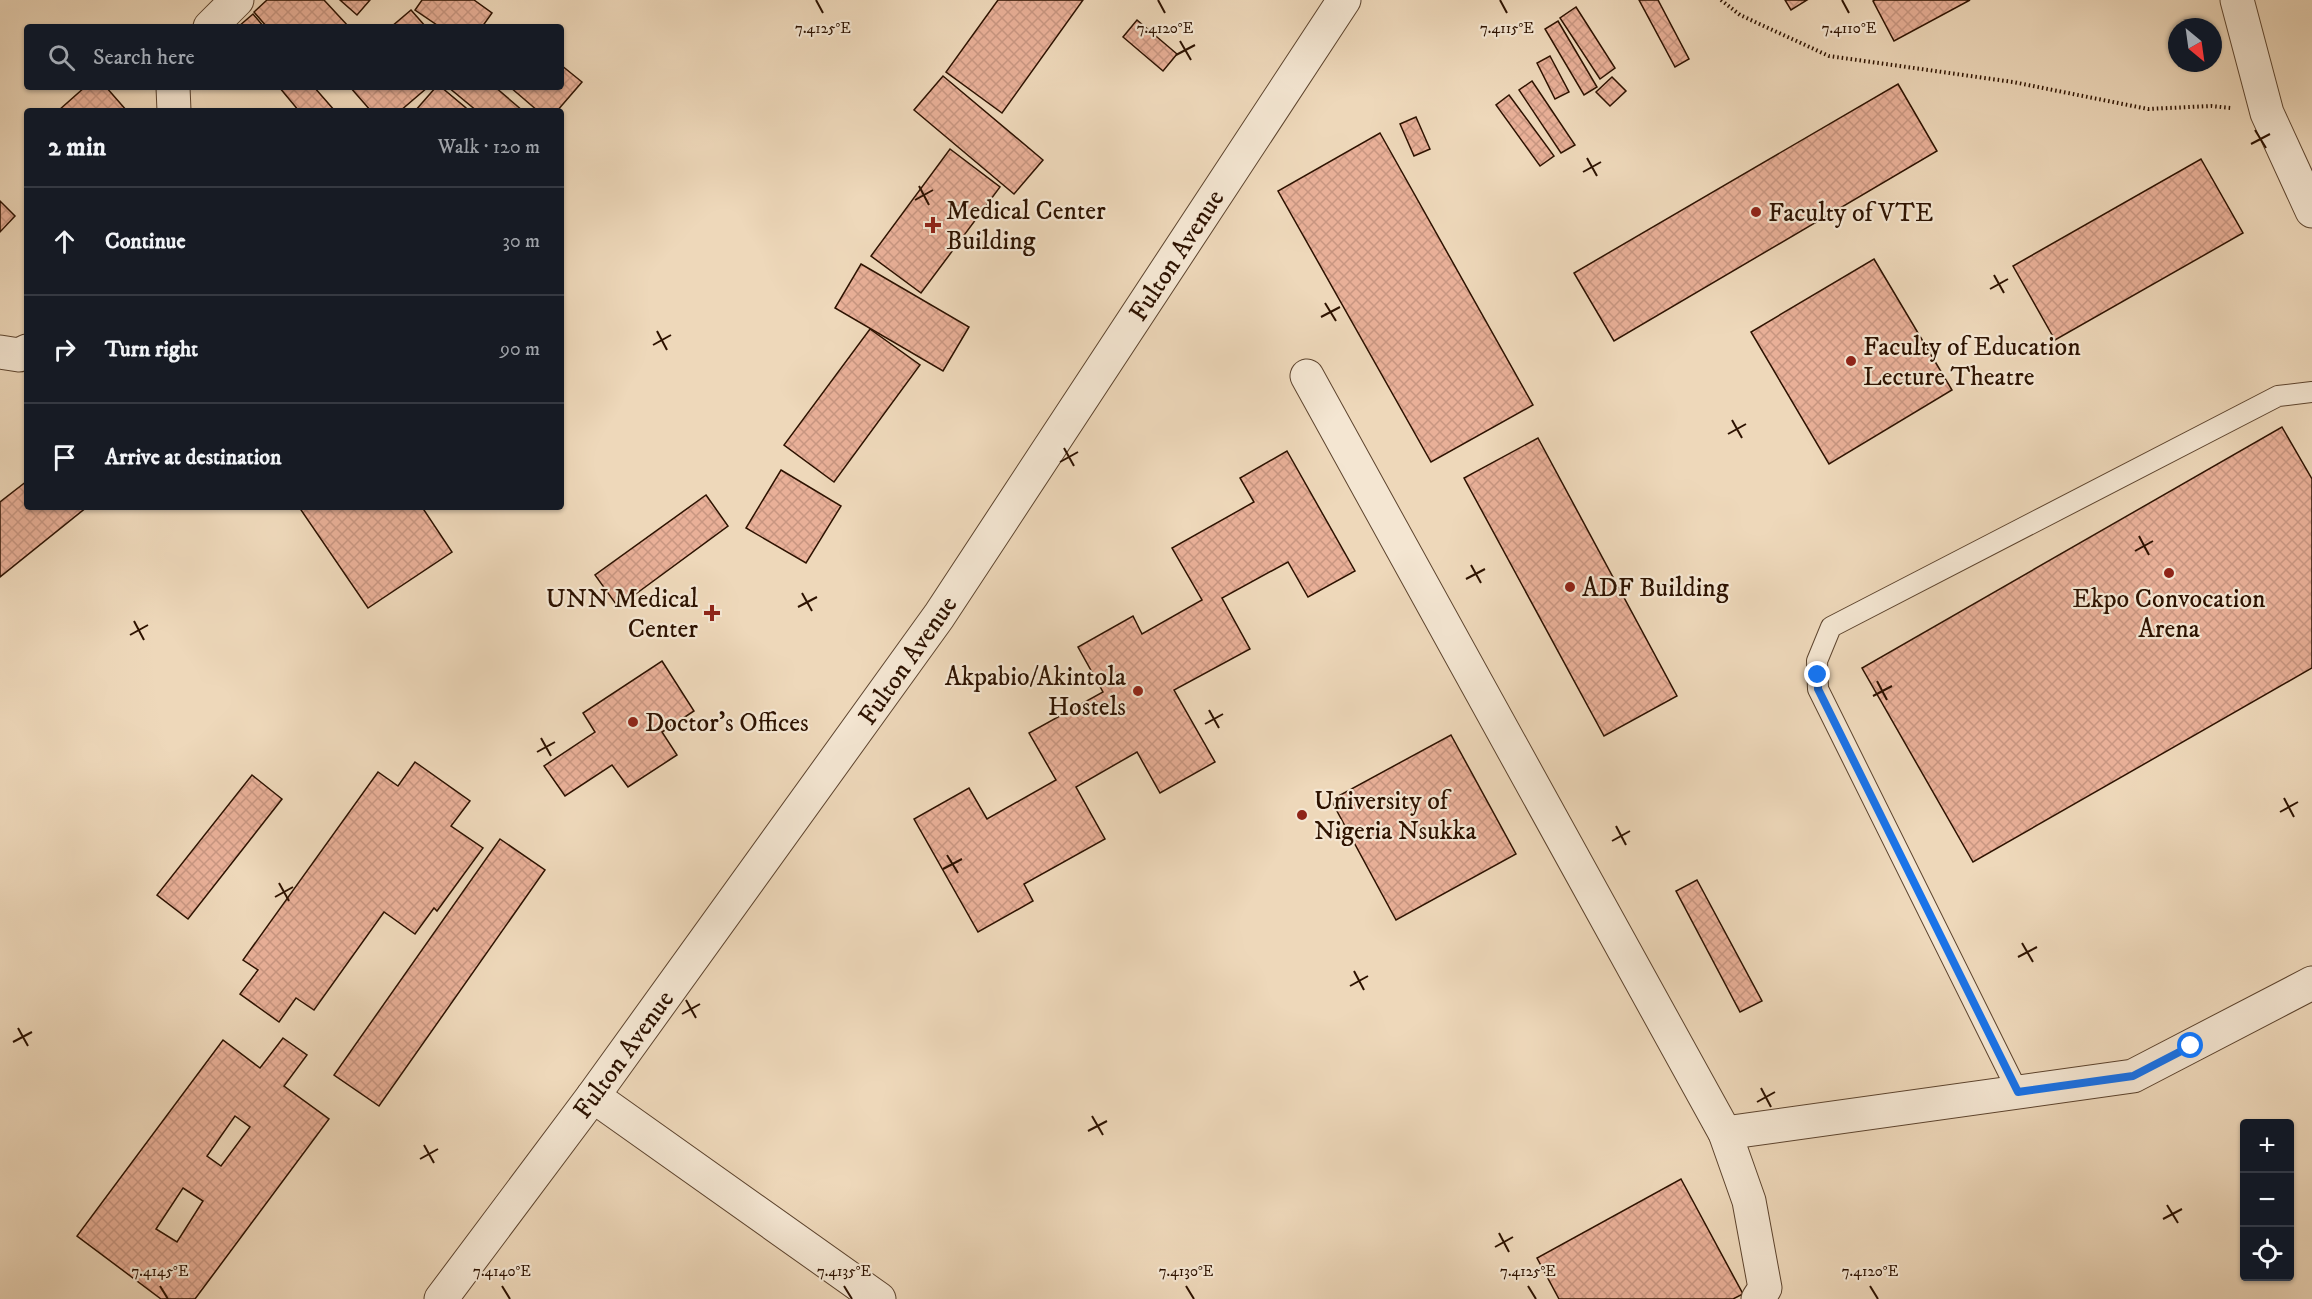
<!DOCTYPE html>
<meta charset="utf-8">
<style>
:root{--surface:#171b24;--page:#242831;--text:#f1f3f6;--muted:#9ea1a6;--line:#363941}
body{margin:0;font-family:"IM FELL DW Pica",serif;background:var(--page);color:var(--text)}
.controls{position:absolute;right:18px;bottom:18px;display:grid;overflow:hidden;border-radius:6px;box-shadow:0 2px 4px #0004}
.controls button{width:54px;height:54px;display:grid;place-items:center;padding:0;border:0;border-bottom:2px solid var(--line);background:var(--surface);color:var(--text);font:30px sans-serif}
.compass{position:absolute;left:2168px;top:18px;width:54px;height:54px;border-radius:50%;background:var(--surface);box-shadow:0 2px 4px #0004;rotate:151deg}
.stop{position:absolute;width:18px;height:18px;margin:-14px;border:4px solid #1a73e8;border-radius:50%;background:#fff}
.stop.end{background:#1a73e8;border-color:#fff;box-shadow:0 2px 6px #0008}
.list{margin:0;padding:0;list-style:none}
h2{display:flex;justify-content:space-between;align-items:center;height:78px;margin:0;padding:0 24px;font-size:26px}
h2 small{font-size:20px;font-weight:400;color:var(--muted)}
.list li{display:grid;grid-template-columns:39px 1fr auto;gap:18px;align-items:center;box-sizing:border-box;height:108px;padding:0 24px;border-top:2px solid var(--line)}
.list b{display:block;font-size:22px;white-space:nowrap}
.list em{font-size:20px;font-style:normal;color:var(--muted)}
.icon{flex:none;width:33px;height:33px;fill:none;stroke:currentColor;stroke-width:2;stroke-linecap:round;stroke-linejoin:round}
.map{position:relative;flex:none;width:2312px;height:1299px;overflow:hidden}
.search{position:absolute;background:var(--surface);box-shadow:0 2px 4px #0004;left:24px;top:24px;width:540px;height:66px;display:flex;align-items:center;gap:15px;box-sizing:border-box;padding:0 21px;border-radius:6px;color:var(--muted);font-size:22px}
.panel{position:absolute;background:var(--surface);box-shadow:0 2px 4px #0004;left:24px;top:108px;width:540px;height:402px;border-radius:6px}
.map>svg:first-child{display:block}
.building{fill:url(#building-cross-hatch);stroke:#2d1200;stroke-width:1.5;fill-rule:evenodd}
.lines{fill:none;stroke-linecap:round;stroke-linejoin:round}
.service-casing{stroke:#5d442e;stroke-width:22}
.minor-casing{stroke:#5d442e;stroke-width:35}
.tertiary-casing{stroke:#5d442e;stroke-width:35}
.path{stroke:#2d1200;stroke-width:4;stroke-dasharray:1.5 3;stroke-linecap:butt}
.service{stroke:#f4e6d2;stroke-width:20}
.minor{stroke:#f4e6d2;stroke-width:33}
.tertiary{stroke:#f4e6d2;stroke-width:33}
.route{stroke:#1a73e8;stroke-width:8}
.ticks{fill:none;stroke:#2d1200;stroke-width:2}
.poi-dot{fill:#8f2418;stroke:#f4e6d2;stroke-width:2}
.labels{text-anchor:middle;stroke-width:4.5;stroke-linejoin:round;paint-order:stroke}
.poi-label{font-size:26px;fill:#2d1200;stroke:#f4e6d2;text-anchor:start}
.street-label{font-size:26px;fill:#2d1200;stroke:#f4e6d2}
.ticks-label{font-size:15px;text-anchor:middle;fill:#2d1200;stroke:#f4e6d2;stroke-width:4.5;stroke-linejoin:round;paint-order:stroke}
</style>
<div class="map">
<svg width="2312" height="1299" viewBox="0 0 2312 1299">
<defs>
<pattern id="building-cross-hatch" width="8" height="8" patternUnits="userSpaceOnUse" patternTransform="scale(1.5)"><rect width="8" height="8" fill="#e9b098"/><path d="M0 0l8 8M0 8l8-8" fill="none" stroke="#c89681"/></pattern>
</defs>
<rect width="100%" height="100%" fill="#eed8ba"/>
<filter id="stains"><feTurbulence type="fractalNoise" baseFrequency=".00333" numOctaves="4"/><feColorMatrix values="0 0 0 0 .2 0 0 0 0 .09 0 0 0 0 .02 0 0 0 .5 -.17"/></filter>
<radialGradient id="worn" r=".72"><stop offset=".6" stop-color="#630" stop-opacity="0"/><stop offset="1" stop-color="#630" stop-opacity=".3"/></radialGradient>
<!-- building -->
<g class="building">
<path d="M267,0h57l25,27h-82l-13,-15z"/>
<path d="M340,0h30l-13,15z"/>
<path d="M422,0h52l18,13 -10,14h-42l-25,-17z"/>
<path d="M998,0h85l-81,113 -56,-41z"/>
<path d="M1639,0h19l31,59 -14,8z"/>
<path d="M1785,0h22l-16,10z"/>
<path d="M1875,0h95l-76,41 -21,-40z"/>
<path d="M1576,7l39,61 -15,11 -40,-61z"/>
<path d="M411,10l15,17h-35z"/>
<path d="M253,14l11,13h-26z"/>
<path d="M1137,20l40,34 -14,17 -40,-34z"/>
<path d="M1558,21l39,66 -13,8 -39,-66z"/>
<path d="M1550,56l19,36 -14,7 -18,-36z"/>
<path d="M561,65l21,17 -25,29h-19l-28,-24h51z"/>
<path d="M943,76l100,84 -29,34 -100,-84z"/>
<path d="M1612,77l14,14 -16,15 -14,-14z"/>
<path d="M1532,81l43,64 -14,8 -42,-63z"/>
<path d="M1898,84l39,67 -323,190 -40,-68z"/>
<path d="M85,87h21l21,24h-69z"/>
<path d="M279,87h35l21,24h-36z"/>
<path d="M350,87h78l-28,24h-29z"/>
<path d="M436,87h5l25,21 -2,3h-49z"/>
<path d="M448,87h47l28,24h-46z"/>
<path d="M1509,95l45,61 -14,10 -44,-61z"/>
<path d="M1416,117l14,32 -16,7 -14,-32z"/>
<path d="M1380,133l153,272 -102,57 -153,-271z"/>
<path d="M950,149l50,38 -79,106 -50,-37z"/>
<path d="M2201,159l42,74 -188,107 -42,-74z"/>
<path d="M0,201l15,15 -15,16z"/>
<path d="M1874,259l78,131 -123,74 -78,-132z"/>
<path d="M861,264l108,63 -26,44 -108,-63z"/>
<path d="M870,329l50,36 -86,117 -50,-37z"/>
<path d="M2282,427l30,52v189l-339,194 -111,-194z"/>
<path d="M1538,438l139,258 -73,40 -140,-258z"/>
<path d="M1287,451l68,120 -47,26 -20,-35 -66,36 28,51 -76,41 41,72 -55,31 -23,-41 -61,35 29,52 -81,45 9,17 -55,31 -64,-113 55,-31 18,31 69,-39 -27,-47 74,-41 -25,-45 55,-31 9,18 60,-34 -30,-52 82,-46 -14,-24z"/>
<path d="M781,470l60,36 -35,57 -60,-35z"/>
<path d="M27,481v26h60l-87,70v-75z"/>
<path d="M706,495l22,31 -110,81 -23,-32z"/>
<path d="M299,507h123l30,45 -84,56z"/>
<path d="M662,661l32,50 -32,21 15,23 -49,32 -16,-22 -47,31 -21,-30 51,-34 -12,-19z"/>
<path d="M1451,735l65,119 -120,66 -65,-120z"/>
<path d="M415,762l55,39 -19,25 32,22 -46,63 -3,-3 -19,26 -31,-22 -70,98 -18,-12 -17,24 -39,-28 18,-24 -15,-10 135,-188 20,14z"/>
<path d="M252,775l30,24 -94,120 -31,-24z"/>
<path d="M500,839l45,31 -166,236 -45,-31z"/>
<path d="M1697,880l65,121 -22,11 -64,-121z"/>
<path d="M283,1038l24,17 -23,31 45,33 -134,180h-34l-84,-63 146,-196 37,28zM235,1116l15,11 -29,39 -14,-10zM183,1188l20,13 -26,41 -21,-13z"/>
<path d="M1681,1179l62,115 -10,5h-174l-22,-41z"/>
</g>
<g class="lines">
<defs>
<path id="service" d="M2018,1092l-200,-403 -1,-28 14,-34 447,-231 34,-4"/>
<g id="minor">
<path d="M2237,0l30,113 45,98"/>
<path d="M210,27l27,-27"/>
<path d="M173,87l1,24"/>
<path d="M0,352l19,3 8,-4"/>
<path d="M1307,376l418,757 24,68 16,87 -7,11"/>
<path d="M593,1096l286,203"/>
<path d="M1725,1133l408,-57 179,-93"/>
</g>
<path id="tertiary" d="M441,1299l152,-203 346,-480 405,-616"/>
</defs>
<!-- service casing -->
<use href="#service" class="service-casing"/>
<!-- minor casing -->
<use href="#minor" class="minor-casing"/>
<!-- tertiary casing -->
<use href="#tertiary" class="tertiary-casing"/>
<!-- path -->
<path class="path" d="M1721,0l19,15 89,41 184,26 135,27 63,-3 20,2"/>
<!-- service -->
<use href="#service" class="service"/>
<!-- minor -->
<use href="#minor" class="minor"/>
<!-- tertiary -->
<use href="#tertiary" class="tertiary"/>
</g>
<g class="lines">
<!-- route -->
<path class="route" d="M1818,675v14l200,403 115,-16 58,-30"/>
</g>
<!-- ticks -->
<path class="ticks" d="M816,0l7,13M1158,0l7,13M1500,0l7,13M1842,0l7,13M1180,41l11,19M1176,55l19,-10M2255,130l11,18M2251,144l19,-10M1587,158l10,18M1583,172l18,-10M919,186l10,19M915,200l18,-10M1994,275l10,18M1990,289l18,-10M1325,303l11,18M1321,317l19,-10M657,331l10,19M653,345l18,-10M1732,420l10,18M1728,434l18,-10M1064,448l10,18M1060,462l18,-10M2139,536l10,19M2135,551l18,-10M1471,565l10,18M1466,579l19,-10M802,593l10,18M798,607l19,-10M134,621l10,19M130,635l18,-10M1877,681l10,19M1873,696l19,-10M1209,710l10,18M1205,724l18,-10M541,738l10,18M537,752l18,-10M2284,798l10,19M2280,812l18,-10M1616,826l10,19M1612,841l18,-10M947,855l11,18M943,869l19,-10M279,883l10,18M275,897l18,-10M2022,943l11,19M2018,957l19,-10M1354,971l10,19M1350,986l18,-10M686,1000l10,18M682,1014l18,-10M18,1028l10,18M13,1042l19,-10M1761,1088l10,19M1757,1102l18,-10M1092,1116l11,19M1088,1131l19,-10M424,1145l10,18M420,1159l18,-10M2167,1205l11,18M2163,1219l19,-10M1499,1233l10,19M1495,1247l18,-10M160,1286l8,13M502,1286l8,13M844,1286l8,13M1186,1286l8,13M1528,1286l8,13M1870,1286l8,13"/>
<!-- markers -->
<g class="poi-dot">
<circle cx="1756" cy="212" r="6"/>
<path d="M930 216h6v6h6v6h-6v6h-6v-6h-6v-6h6z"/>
<circle cx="1851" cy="361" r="6"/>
<circle cx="2169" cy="573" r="6"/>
<circle cx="1570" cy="587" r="6"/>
<path d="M709 604h6v6h6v6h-6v6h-6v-6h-6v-6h6z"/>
<circle cx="1138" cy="691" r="6"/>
<circle cx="633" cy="722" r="6"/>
<circle cx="1302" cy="815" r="6"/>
</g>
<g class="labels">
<!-- poi labels -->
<g class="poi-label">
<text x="946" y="219">Medical Center<tspan x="946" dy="30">Building</tspan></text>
<text x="1768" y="221">Faculty of VTE</text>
<text x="1863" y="355">Faculty of Education<tspan x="1863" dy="30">Lecture Theatre</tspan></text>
<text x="1582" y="596">ADF Building</text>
<text x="698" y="607" text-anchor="end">UNN Medical<tspan x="698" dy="30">Center</tspan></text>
<text x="2169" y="607" text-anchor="middle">Ekpo Convocation<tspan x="2169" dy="30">Arena</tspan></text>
<text x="1126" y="685" text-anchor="end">Akpabio/Akintola<tspan x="1126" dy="30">Hostels</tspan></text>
<text x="645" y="731">Doctor's Offices</text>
<text x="1314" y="809">University of<tspan x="1314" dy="30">Nigeria Nsukka</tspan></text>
</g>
<!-- street labels -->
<g class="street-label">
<text transform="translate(1176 255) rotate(-57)" y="9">Fulton Avenue</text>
<text transform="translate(907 660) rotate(-55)" y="9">Fulton Avenue</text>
<text transform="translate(623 1054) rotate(-54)" y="9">Fulton Avenue</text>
</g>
</g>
<g class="ticks-label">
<text x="823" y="33">7.4125°E</text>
<text x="1165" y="33">7.4120°E</text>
<text x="1507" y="33">7.4115°E</text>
<text x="1849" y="33">7.4110°E</text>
<text x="160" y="1276">7.4145°E</text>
<text x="502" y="1276">7.4140°E</text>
<text x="844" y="1276">7.4135°E</text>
<text x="1186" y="1276">7.4130°E</text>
<text x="1528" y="1276">7.4125°E</text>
<text x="1870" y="1276">7.4120°E</text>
</g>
<rect width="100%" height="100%" filter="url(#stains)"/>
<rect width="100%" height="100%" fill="url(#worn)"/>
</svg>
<div class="controls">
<button>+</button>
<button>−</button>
<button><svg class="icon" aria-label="locate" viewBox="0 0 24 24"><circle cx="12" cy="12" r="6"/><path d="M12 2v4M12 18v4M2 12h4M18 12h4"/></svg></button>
</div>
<svg class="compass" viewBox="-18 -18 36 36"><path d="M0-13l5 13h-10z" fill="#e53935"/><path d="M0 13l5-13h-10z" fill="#9ea1a6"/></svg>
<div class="stop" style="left:2191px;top:1046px"></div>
<div class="stop end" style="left:1818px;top:675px"></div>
<div class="search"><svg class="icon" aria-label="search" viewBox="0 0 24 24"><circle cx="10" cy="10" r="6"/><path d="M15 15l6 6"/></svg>Search here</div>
<section class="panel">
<h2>2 min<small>Walk · 120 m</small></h2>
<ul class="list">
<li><svg class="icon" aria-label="ahead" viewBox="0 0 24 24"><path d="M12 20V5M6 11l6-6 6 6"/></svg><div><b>Continue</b></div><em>30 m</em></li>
<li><svg class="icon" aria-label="right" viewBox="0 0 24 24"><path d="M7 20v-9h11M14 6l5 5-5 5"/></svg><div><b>Turn right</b></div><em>90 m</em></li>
<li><svg class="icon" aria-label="arrive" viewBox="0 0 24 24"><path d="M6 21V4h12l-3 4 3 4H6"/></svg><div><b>Arrive at destination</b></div></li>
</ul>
</section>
</div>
